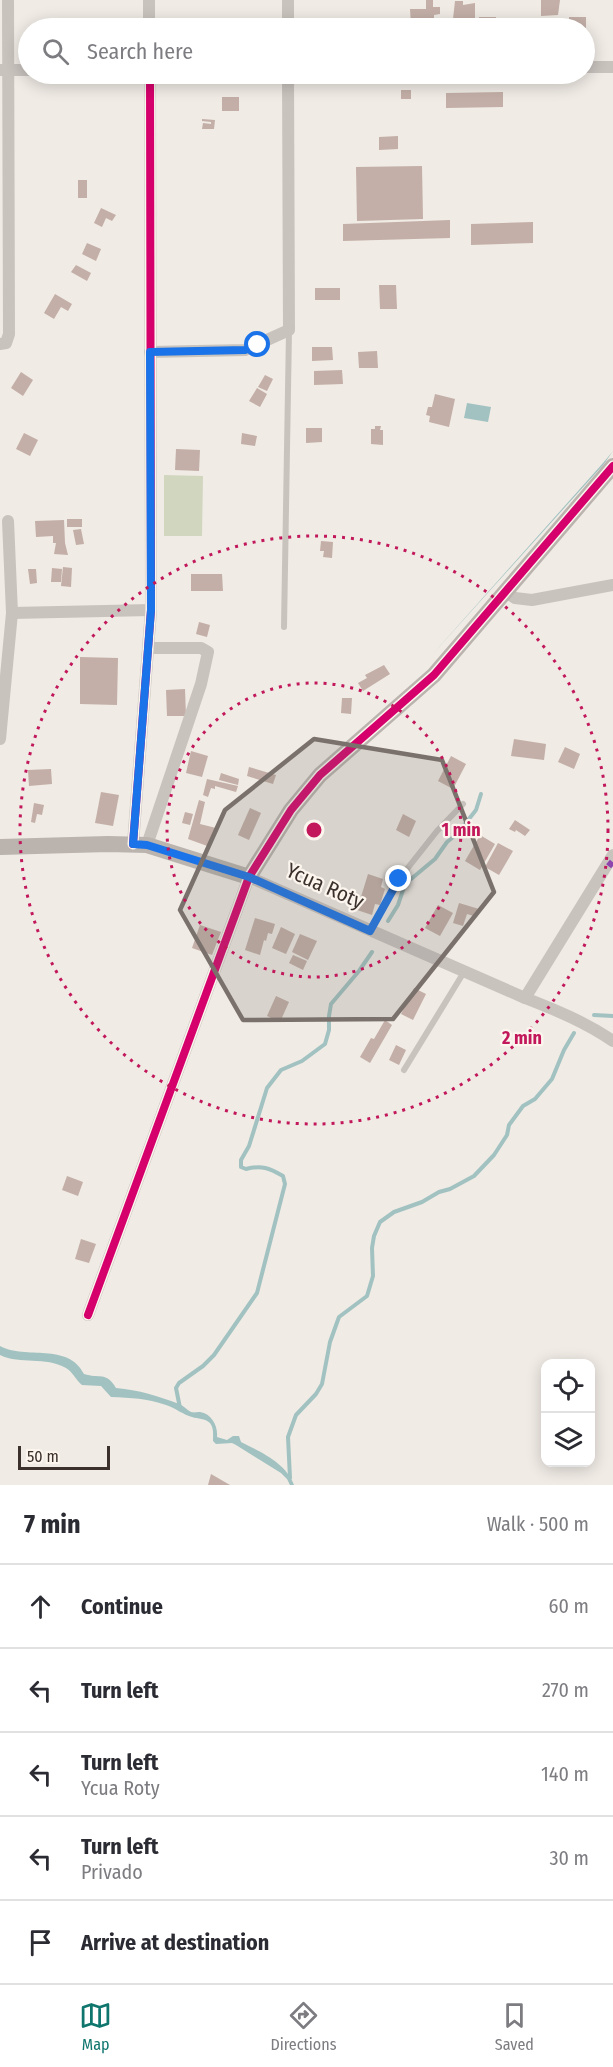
<!DOCTYPE html>
<meta charset="utf-8">
<style>
:root{--surface:#fff;--page:#f2f2f3;--text:#2b2b33;--muted:#7c7c81;--line:#e1e1e2;--accent:#0f766e}
body{margin:0;font-family:"Fira Sans Condensed",sans-serif;background:var(--page);color:var(--text)}
.controls{position:absolute;right:18px;bottom:18px;display:grid;overflow:hidden;border-radius:12px;box-shadow:0 3px 15px #0003}
.controls button{width:54px;height:54px;display:grid;place-items:center;padding:0;border:0;border-bottom:2px solid var(--line);background:var(--surface);color:var(--text);font:30px sans-serif}
.scale{position:absolute;left:18px;bottom:15px;width:92px;box-sizing:border-box;padding-left:6px;border:3px solid #3b302b;border-top:0;font-size:16px;line-height:21px;white-space:nowrap;color:#3b302b;-webkit-text-stroke:4px #fbf5ee;paint-order:stroke}
.stop{position:absolute;width:18px;height:18px;margin:-14px;border:4px solid #1a73e8;border-radius:50%;background:#fff}
.stop.end{background:#1a73e8;border-color:#fff;box-shadow:0 2px 6px #0008}
.list{margin:0;padding:0;list-style:none}
h2{display:flex;justify-content:space-between;align-items:center;height:78px;margin:0;padding:0 24px;font-size:26px}
h2 small{font-size:20px;font-weight:400;color:var(--muted)}
.list li{display:grid;grid-template-columns:39px 1fr auto;gap:18px;align-items:center;box-sizing:border-box;height:84px;padding:0 24px;border-top:2px solid var(--line)}
.list b{display:block;font-size:22px;white-space:nowrap}
.list p{margin:0;font-size:20px;white-space:nowrap;color:var(--muted)}
.list em{font-size:20px;font-style:normal;color:var(--muted)}
.icon{flex:none;width:33px;height:33px;fill:none;stroke:currentColor;stroke-width:2;stroke-linecap:round;stroke-linejoin:round}
.map{position:relative;flex:none;width:613px;height:1485px;overflow:hidden}
.search{position:absolute;background:var(--surface);box-shadow:0 3px 15px #0003;left:18px;right:18px;top:18px;height:66px;display:flex;align-items:center;gap:15px;box-sizing:border-box;padding:0 21px;border-radius:33px;color:var(--muted);font-size:22px}
.sheet{height:498px;background:var(--surface)}
nav{display:flex;justify-content:space-around;align-items:center;box-sizing:border-box;height:84px;border-top:2px solid var(--line);background:var(--surface);font-size:16px;color:var(--muted)}
nav a{display:grid;justify-items:center;gap:3px}
nav .on{color:var(--accent)}
.map>svg:first-child{display:block}
.green{fill:#d1d6bf}
.water{fill:#a1c2c1}
.lines{fill:none;stroke-linecap:round;stroke-linejoin:round}
.stream{stroke:#a1c2c1;stroke-width:4}
.building{fill:#c3afa7}
.lane{stroke:#c9c3be;stroke-width:6}
.street{stroke:#c9c3be;stroke-width:12}
.secondary{stroke:#bab3ae;stroke-width:16}
.quiet{stroke:#8e44ad;stroke-width:6;stroke-dasharray:12 6;stroke-linecap:butt}
.cycleway-casing{stroke:#fbf5ee;stroke-width:11}
.cycleway{stroke:#d6006c;stroke-width:8}
.route{stroke:#1a73e8;stroke-width:8}
.marked{fill:#7a716c;fill-opacity:0.2;stroke:#7a716c;stroke-width:4.5;stroke-linejoin:round}
.ring{fill:none;stroke:#c2185b;stroke-width:3;stroke-dasharray:3 6}
.labels{text-anchor:middle;stroke-width:4.5;stroke-linejoin:round;paint-order:stroke}
.street-label{font-size:21px;fill:#3b302b;stroke:#fbf5ee}
.centre{fill:#c2185b;stroke:#fbf5ee;stroke-width:3}
.ring-label{font-size:18px;text-anchor:middle;font-weight:bold;fill:#c2185b;stroke:#fbf5ee;stroke-width:4.5;stroke-linejoin:round;paint-order:stroke}
</style>
<div class="map">
<svg width="613" height="1485" viewBox="0 0 613 1485">
<rect width="100%" height="100%" fill="#f0ebe5"/>
<!-- green -->
<path class="green" d="M164,475l39,1 -1,60h-38z"/>
<!-- water -->
<g class="water">
<path d="M467,403l24,4 -3,15 -24,-4z"/>
<path d="M613,451l-9,13 -174,193 173,-194z"/>
<path d="M0,1346c26,14 68,-4 84,28 15,5 22,-3 32,14 23,2 42,8 63,16 5,2 8,6 12,8 4,1 5,0 9,0 12,2 18,14 17,25l10,3 6,-4h6l2,6c20,10 45,21 53,43h-4l-3,-6 -6,-6 -45,-28 -4,-2 -16,1 -3,-3c0,-6 1,-13 -3,-18 -5,-5 -12,-4 -18,-6 -8,-2 -17,-9 -26,-12 -20,-7 -34,-7 -55,-8l-10,-11 -19,-1c-6,-5 -10,-14 -16,-17 -21,-12 -45,-3 -66,-13z"/>
</g>
<g class="lines">
<!-- stream -->
<g class="stream">
<path d="M388,921l10,-16 7,-21 30,-25 12,-17 10,-8 19,-24 5,-16"/>
<path d="M594,1015l19,1"/>
<path d="M180,1408l-4,-20 3,-5 24,-17 11,-11 43,-62 28,-109 -2,-8c-14,-8 -21,-11 -37,-7l-5,-2v-7l8,-14 18,-58 14,-18 21,-9 23,-17 4,-14v-14l2,-12 28,-33 13,-19"/>
<path d="M290,1478l-2,-41 8,-22 20,-21 6,-10 8,-42 9,-25 28,-21 6,-20 -1,-28 2,-12 6,-14 14,-10 28,-10 17,-10 11,-3 24,-13 20,-21 13,-20 2,-10 14,-19 12,-7 17,-20 12,-29 10,-17"/>
</g>
</g>
<!-- building -->
<g class="building">
<path d="M426,0h7v7h7v7l-6,1v9l-23,1 -1,-16h16z"/>
<path d="M541,0h19l-2,15 -17,1z"/>
<path d="M455,1h8v4l12,-2v18l-22,-2z"/>
<path d="M479,17h17v4h14v7h-32z"/>
<rect x="569" y="17" width="17" height="11"/>
<path d="M324,18l1,10h-16l-1,-3h4v-6z"/>
<path d="M362,20v8h-14v-7z"/>
<rect x="401" y="90" width="10" height="9"/>
<path d="M503,92v15l-57,1v-15z"/>
<rect x="222" y="97" width="17" height="14"/>
<path d="M202,119l13,1 -1,9h-12l1,-6 8,1v-2l-9,-1z"/>
<path d="M398,136v13l-19,1v-13z"/>
<path d="M422,166l1,53 -66,2 -1,-54z"/>
<rect x="78" y="180" width="9" height="18"/>
<path d="M101,208l15,7 -4,6 -6,-3 -4,9 -8,-4z"/>
<path d="M450,220v18l-107,3v-17z"/>
<path d="M533,222v21l-62,2v-21z"/>
<path d="M87,243l14,6 -5,12 -14,-7z"/>
<path d="M76,265l15,8 -4,8 -16,-9z"/>
<path d="M379,285h17l1,24h-17z"/>
<rect x="315" y="288" width="25" height="12"/>
<path d="M55,294l17,10 -4,7 -7,-4 -7,12 -10,-6z"/>
<path d="M312,347h20l1,13 -21,1z"/>
<path d="M377,351l1,17h-19l-1,-16z"/>
<path d="M342,370l1,14 -29,1v-14z"/>
<path d="M21,372l12,8 -10,16 -12,-8z"/>
<path d="M265,375l8,4 -6,12 -9,-4z"/>
<path d="M257,388l10,6 -7,13 -11,-6z"/>
<path d="M435,394l20,5 -6,28 -20,-5 1,-6 -4,-1 2,-8h4z"/>
<path d="M375,426h6l-1,4h3v15l-12,-1v-15h4z"/>
<path d="M306,428h16v14l-16,1z"/>
<path d="M24,433l14,7 -8,16 -14,-7z"/>
<path d="M242,433l15,3 -2,10 -14,-2z"/>
<path d="M176,449l24,1 -1,21 -24,-1z"/>
<rect x="67" y="519" width="15" height="8"/>
<path d="M64,520l1,23 3,12 -14,-1 2,-11h-3v-7l-17,1 -1,-16z"/>
<path d="M81,529l3,15 -8,1 -3,-15z"/>
<path d="M321,541l12,1 -1,16 -9,-1 1,-6h-4z"/>
<path d="M63,567l9,1 -1,19 -10,-1z"/>
<path d="M52,568l10,1 -1,13h-10z"/>
<path d="M28,569h8l1,14 -7,1z"/>
<path d="M191,574h31l1,17h-32z"/>
<path d="M199,622l11,3 -3,12 -11,-3z"/>
<path d="M80,657l38,1 -1,47 -37,-1z"/>
<path d="M384,665l6,9 -27,17 -5,-8 9,-5 -2,-3z"/>
<path d="M185,689l1,27h-19l-1,-26z"/>
<path d="M342,698h10l-1,16 -10,-1z"/>
<path d="M514,739l32,5 -2,16 -33,-4z"/>
<path d="M565,747l15,7 -6,15 -16,-7z"/>
<path d="M191,751l17,5 -6,21 -16,-4z"/>
<path d="M451,756l15,8 -13,25 -15,-8z"/>
<path d="M249,767l27,8 -3,9 -26,-8z"/>
<path d="M51,769l1,15 -23,2 -1,-16z"/>
<path d="M221,773l18,6 -1,6 -19,-5z"/>
<path d="M207,779l31,7 -2,6 -21,-6v3l-4,-1 -3,9 -5,-2z"/>
<path d="M101,792l18,3 -6,31 -18,-3z"/>
<path d="M199,800l6,2 -5,22 16,4 -6,19 -22,-8z"/>
<path d="M34,803l10,2 -2,10 -5,-1 -2,9 -4,-1z"/>
<path d="M250,808l11,5 -12,27 -11,-5z"/>
<path d="M185,812l8,2 -3,11 -8,-2z"/>
<path d="M403,814l13,7 -7,16 -13,-7z"/>
<path d="M515,820l15,10 -5,6 -9,-6 -1,2 -6,-3z"/>
<path d="M480,835l15,9 -15,26 -15,-9z"/>
<path d="M498,843l15,8 -14,24 -14,-8z"/>
<path d="M368,874l15,5 -2,8 4,2 -5,16 -5,-1 -3,11 -15,-5z"/>
<path d="M459,903l20,6 -2,8 -10,-3 -4,12 -10,-3z"/>
<path d="M438,905l15,8 -13,23 -15,-8z"/>
<path d="M255,918l20,6 -3,10 -4,-1 -2,8 -2,-1 -4,15 -15,-5z"/>
<path d="M200,925l21,7 -9,23 -20,-7z"/>
<path d="M281,927l14,7 -9,20 -14,-6z"/>
<path d="M300,934l17,7 -9,19 -16,-8z"/>
<path d="M293,955l14,6 -4,9 -14,-7z"/>
<path d="M414,988l12,6 -13,26 -12,-6z"/>
<path d="M276,996l13,6 -9,20 -13,-6z"/>
<path d="M385,1020l7,5 -22,38 -10,-6 11,-19 3,1z"/>
<path d="M396,1045l10,5 -7,15 -10,-5z"/>
<path d="M67,1176l16,6 -5,14 -16,-6z"/>
<path d="M81,1239l15,5 -7,19 -14,-4z"/>
<path d="M211,1474l19,11h-22z"/>
</g>
<g class="lines">
<!-- lane -->
<g class="lane">
<path d="M284,627l5,-296"/>
<path d="M370,930l29,-51 38,-48 26,-27"/>
<path d="M404,1070l60,-98"/>
</g>
<!-- street -->
<g class="street">
<path d="M149,0v28"/>
<path d="M288,0v28"/>
<path d="M584,67h29"/>
<path d="M0,70h28"/>
<path d="M0,344l6,-1 3,-9 -1,-334"/>
<path d="M150,352l95,-2 44,-20 -1,-256"/>
<path d="M506,592l9,6 17,2 81,-15"/>
<path d="M12,613l139,-3"/>
<path d="M0,739l12,-126 -4,-92"/>
<path d="M133,844l18,-234 -1,-536"/>
<path d="M147,845l54,-161 7,-32 -7,-4h-52"/>
<path d="M525,998l88,-143"/>
<path d="M88,1315l161,-438 276,121c31,12 60,24 88,43"/>
</g>
<!-- secondary -->
<path class="secondary" d="M0,847l108,-3 39,1 102,32 42,-67 29,-35 114,-100 179,-209"/>
<!-- quiet -->
<path class="quiet" d="M608,862l5,4"/>
<defs>
<g id="cycleway">
<path d="M133,844l18,-234 -1,-536"/>
<path d="M88,1315l161,-438 42,-67 29,-35 114,-100 179,-209"/>
</g>
</defs>
<!-- cycleway casing -->
<use href="#cycleway" class="cycleway-casing"/>
<!-- cycleway -->
<use href="#cycleway" class="cycleway"/>
</g>
<g class="lines">
<!-- route -->
<path class="route" d="M258,345l-13,5 -95,2 1,258 -18,234 14,1 102,32 121,54 29,-52"/>
</g>
<!-- marked area -->
<path class="marked" d="M314,739l128,21 52,132 -101,127 -150,1 -63,-110 45,-100z"/>
<!-- distance rings -->
<g class="ring">
<circle cx="314" cy="830" r="147"/>
<circle cx="314" cy="830" r="294"/>
</g>
<g class="labels">
<!-- street labels -->
<g class="street-label">
<text transform="translate(325 886) rotate(24)" y="7">Ycua Roty</text>
</g>
</g>
<circle cx="314" cy="830" r="9" class="centre"/>
<g class="ring-label">
<text x="461" y="836">1 min</text>
<text x="522" y="1044">2 min</text>
</g>
</svg>
<div class="controls">
<button><svg class="icon" aria-label="locate" viewBox="0 0 24 24"><circle cx="12" cy="12" r="6"/><path d="M12 2v4M12 18v4M2 12h4M18 12h4"/></svg></button>
<button><svg class="icon" aria-label="layers" viewBox="0 0 24 24"><path d="M12 4l9 5-9 5-9-5zM3 14l9 5 9-5"/></svg></button>
</div>
<div class="scale">50 m</div>
<div class="stop" style="left:258px;top:345px"></div>
<div class="stop end" style="left:399px;top:879px"></div>
<div class="search"><svg class="icon" aria-label="search" viewBox="0 0 24 24"><circle cx="10" cy="10" r="6"/><path d="M15 15l6 6"/></svg>Search here</div>
</div>
<section class="sheet">
<h2>7 min<small>Walk · 500 m</small></h2>
<ul class="list">
<li><svg class="icon" aria-label="ahead" viewBox="0 0 24 24"><path d="M12 20V5M6 11l6-6 6 6"/></svg><div><b>Continue</b></div><em>60 m</em></li>
<li><svg class="icon" aria-label="left" viewBox="0 0 24 24"><path d="M17 20v-9H6M10 6l-5 5 5 5"/></svg><div><b>Turn left</b></div><em>270 m</em></li>
<li><svg class="icon" aria-label="left" viewBox="0 0 24 24"><path d="M17 20v-9H6M10 6l-5 5 5 5"/></svg><div><b>Turn left</b><p>Ycua Roty</p></div><em>140 m</em></li>
<li><svg class="icon" aria-label="left" viewBox="0 0 24 24"><path d="M17 20v-9H6M10 6l-5 5 5 5"/></svg><div><b>Turn left</b><p>Privado</p></div><em>30 m</em></li>
<li><svg class="icon" aria-label="arrive" viewBox="0 0 24 24"><path d="M6 21V4h12l-3 4 3 4H6"/></svg><div><b>Arrive at destination</b></div></li>
</ul>
</section>
<nav>
<a class="on"><svg class="icon" aria-label="map" viewBox="0 0 24 24"><path d="M3 6l6-2 6 2 6-2v14l-6 2-6-2-6 2zM9 4v14M15 6v14"/></svg>Map</a>
<a><svg class="icon" aria-label="directions" viewBox="0 0 24 24"><path d="M12 3l9 9-9 9-9-9zM9 14v-3h6M13 9l2 2-2 2"/></svg>Directions</a>
<a><svg class="icon" aria-label="saved" viewBox="0 0 24 24"><path d="M7 4h10v16l-5-4-5 4z"/></svg>Saved</a>
</nav>
